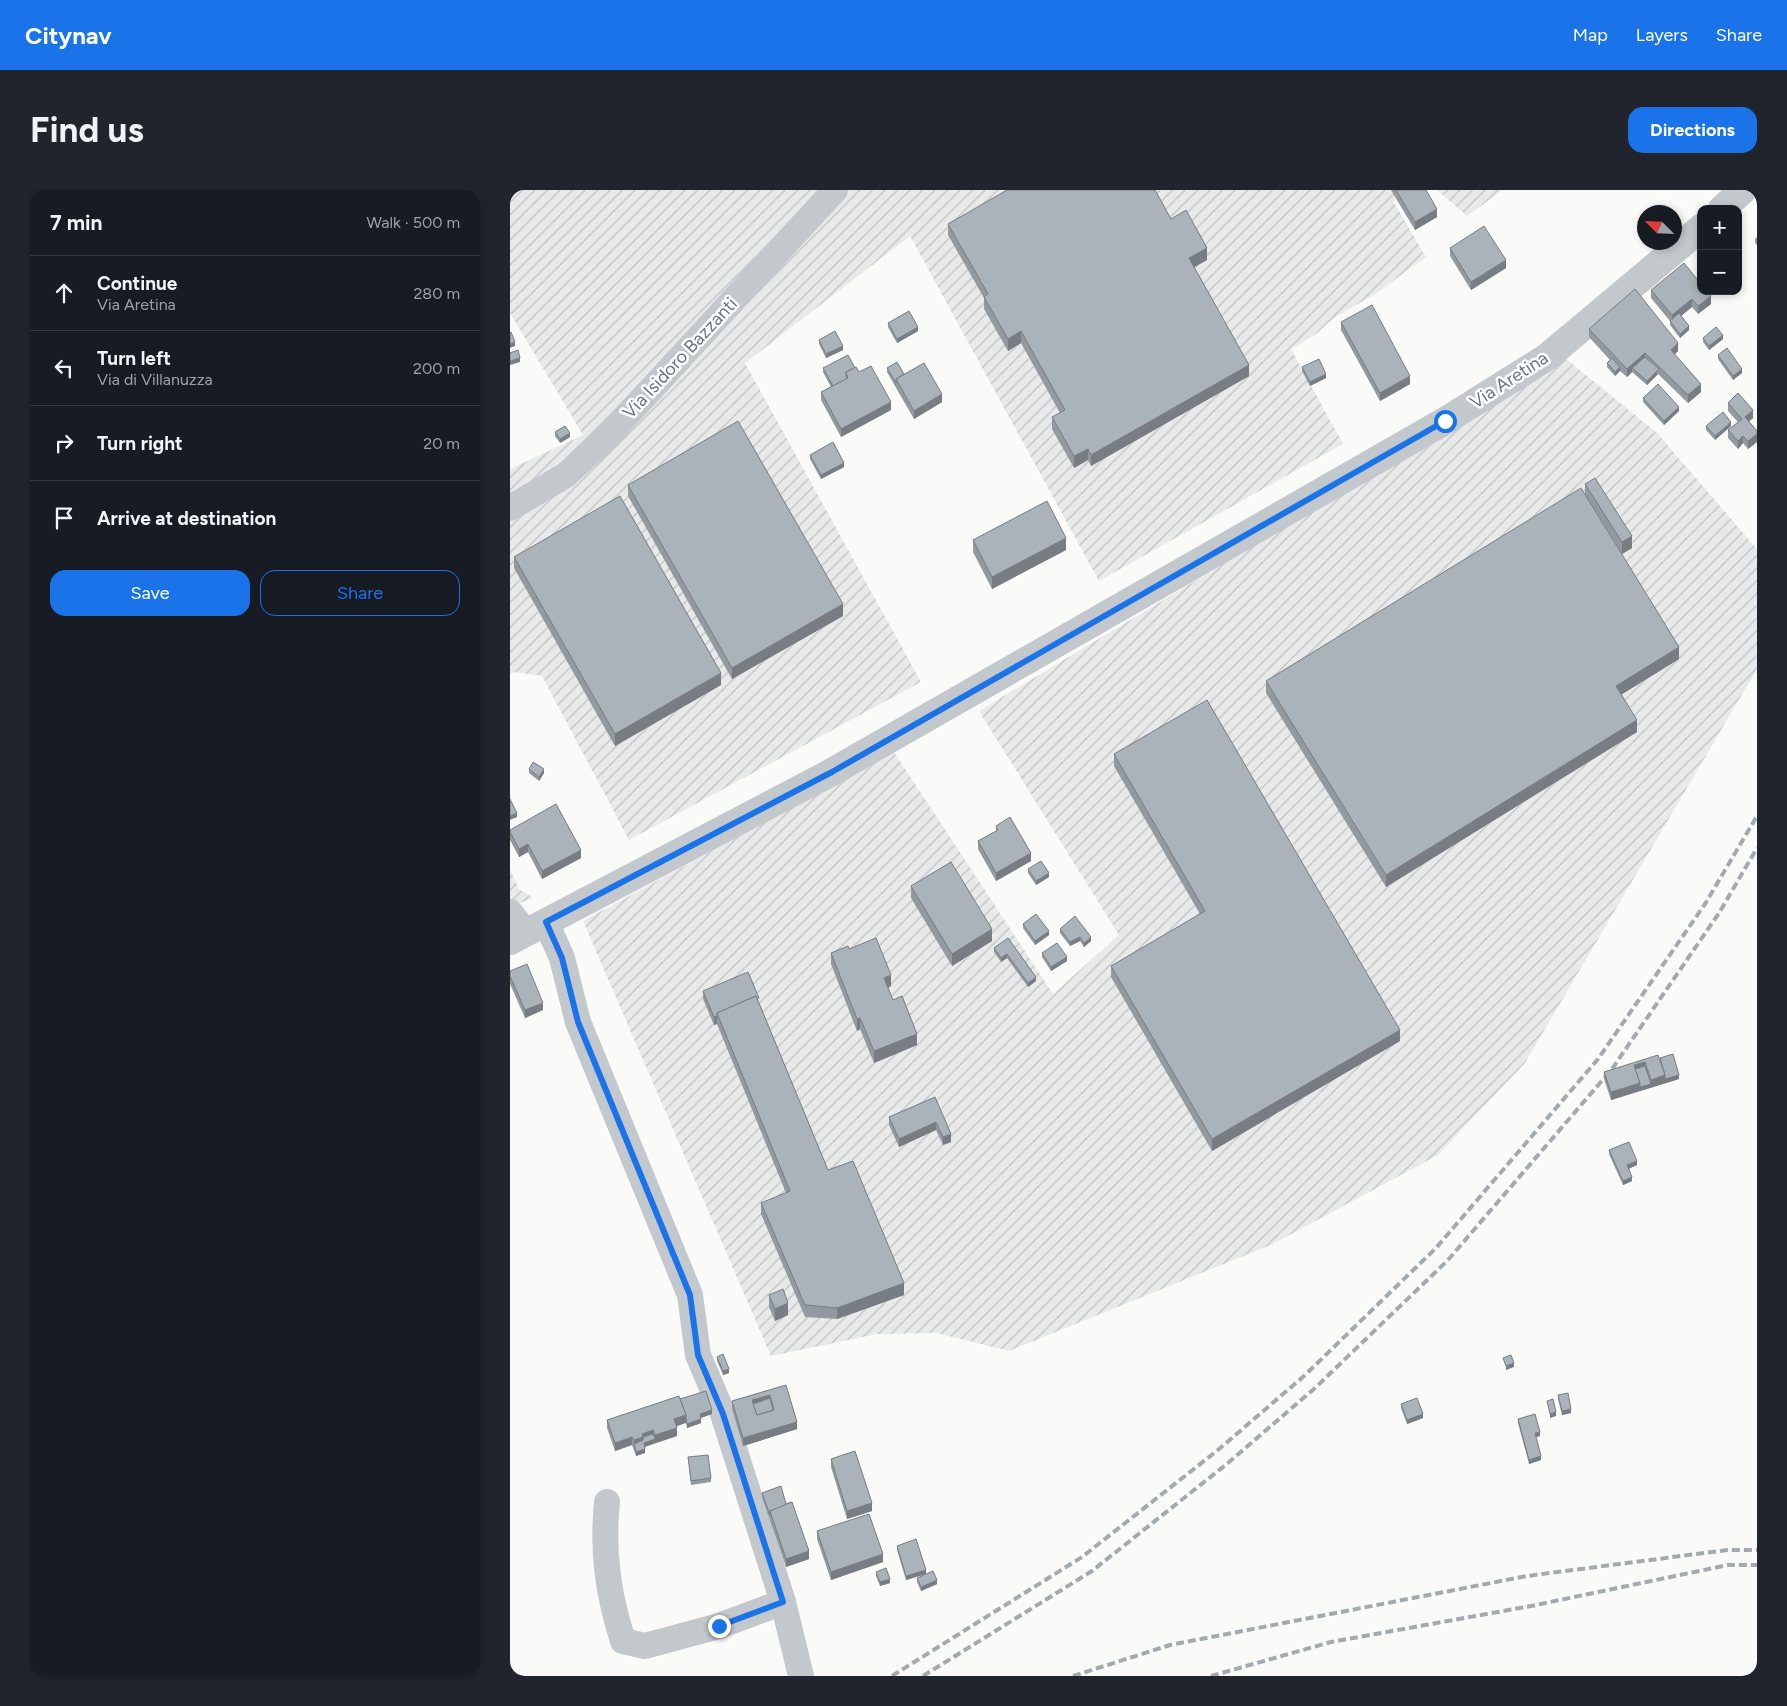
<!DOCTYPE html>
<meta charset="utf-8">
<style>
:root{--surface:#171b24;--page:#20242c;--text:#f1f3f6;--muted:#9ea1a6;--line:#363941;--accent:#1a73e8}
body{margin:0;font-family:Figtree,sans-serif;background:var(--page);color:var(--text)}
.controls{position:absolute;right:15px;top:15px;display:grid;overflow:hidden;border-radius:10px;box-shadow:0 2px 8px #0003}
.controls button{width:45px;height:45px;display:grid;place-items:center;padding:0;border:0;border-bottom:1px solid var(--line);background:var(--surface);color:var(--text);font:25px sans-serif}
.compass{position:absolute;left:1127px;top:15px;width:45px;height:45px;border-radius:50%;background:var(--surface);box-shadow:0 2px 8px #0003;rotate:294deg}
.stop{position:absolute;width:15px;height:15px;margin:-11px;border:4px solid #1a73e8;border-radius:50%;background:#fff}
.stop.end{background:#1a73e8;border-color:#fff;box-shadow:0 1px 5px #0008}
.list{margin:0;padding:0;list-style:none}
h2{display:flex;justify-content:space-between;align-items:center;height:65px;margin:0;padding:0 20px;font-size:21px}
h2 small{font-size:16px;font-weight:400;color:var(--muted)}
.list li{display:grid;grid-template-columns:32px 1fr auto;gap:15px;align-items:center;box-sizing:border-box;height:75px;padding:0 20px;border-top:1px solid var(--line)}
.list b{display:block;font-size:19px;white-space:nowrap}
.list p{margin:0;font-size:16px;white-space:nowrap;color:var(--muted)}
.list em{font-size:16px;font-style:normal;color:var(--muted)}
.actions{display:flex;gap:10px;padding:15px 20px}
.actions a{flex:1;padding:11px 0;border:1px solid var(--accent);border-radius:15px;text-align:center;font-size:18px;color:var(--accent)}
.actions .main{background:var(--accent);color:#fff}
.icon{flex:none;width:28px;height:28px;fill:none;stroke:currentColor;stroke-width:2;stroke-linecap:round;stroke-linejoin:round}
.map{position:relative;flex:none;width:1247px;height:1486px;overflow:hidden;border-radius:15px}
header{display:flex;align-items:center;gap:30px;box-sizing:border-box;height:70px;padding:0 25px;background:var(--accent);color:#fff}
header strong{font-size:24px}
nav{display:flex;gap:28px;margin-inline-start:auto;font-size:18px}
.intro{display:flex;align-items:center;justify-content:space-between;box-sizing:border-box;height:120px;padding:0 30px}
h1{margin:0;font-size:35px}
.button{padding:12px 22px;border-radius:15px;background:var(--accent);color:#fff;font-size:18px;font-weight:700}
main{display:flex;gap:30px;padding:0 30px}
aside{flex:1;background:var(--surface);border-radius:15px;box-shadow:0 2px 8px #0003}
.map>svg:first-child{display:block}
.industrial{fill:url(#industrial-furrows)}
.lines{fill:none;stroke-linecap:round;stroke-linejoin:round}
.minor{stroke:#c3c8cc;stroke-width:26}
.tertiary{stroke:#c3c8cc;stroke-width:28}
.rail{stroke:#a2aab0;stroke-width:4;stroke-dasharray:8 4;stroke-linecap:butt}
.wall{fill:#929a9f}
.shaded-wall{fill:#777d82}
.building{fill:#aab3b9;stroke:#777d82;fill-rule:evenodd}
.route{stroke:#1a73e8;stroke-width:6}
.labels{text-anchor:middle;stroke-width:5;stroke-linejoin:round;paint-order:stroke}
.street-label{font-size:18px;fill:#657683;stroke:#fff}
</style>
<header>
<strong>Citynav</strong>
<nav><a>Map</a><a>Layers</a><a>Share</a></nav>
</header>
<div class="intro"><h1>Find us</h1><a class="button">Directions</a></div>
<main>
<aside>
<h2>7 min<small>Walk · 500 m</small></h2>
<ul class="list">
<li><svg class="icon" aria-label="ahead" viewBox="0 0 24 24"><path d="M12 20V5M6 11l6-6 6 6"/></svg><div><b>Continue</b><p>Via Aretina</p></div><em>280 m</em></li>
<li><svg class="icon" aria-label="left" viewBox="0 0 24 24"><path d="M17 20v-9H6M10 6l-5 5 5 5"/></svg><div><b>Turn left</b><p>Via di Villanuzza</p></div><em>200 m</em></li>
<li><svg class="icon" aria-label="right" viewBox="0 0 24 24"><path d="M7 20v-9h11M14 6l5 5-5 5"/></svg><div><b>Turn right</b></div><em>20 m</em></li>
<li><svg class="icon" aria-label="arrive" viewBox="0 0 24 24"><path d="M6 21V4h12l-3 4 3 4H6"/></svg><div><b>Arrive at destination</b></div></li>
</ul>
<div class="actions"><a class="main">Save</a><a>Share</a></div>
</aside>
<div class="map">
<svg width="1247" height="1486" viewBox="0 0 1247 1486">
<defs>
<pattern id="industrial-furrows" width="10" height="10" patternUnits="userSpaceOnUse" patternTransform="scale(1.25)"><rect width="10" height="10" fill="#e8e9e9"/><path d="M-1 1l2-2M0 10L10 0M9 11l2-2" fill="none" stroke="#c0c1c2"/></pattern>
</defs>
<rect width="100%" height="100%" fill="#fafaf8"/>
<!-- industrial -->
<g class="industrial">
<path d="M0,0h902l-19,11 33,56 -51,37 -41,24 -18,16 -25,15 52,95 -244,137 -189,-345 -165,127 176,319 -292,158 -87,-164 -28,-4 -4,2v-205l73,-34 -73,-122z"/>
<path d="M927,0h66l-36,26z"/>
<path d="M1055,168l92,75 100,116v120l-232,394 -87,92 -165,89 -264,107 -72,-18 -60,1 -106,22 -188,-435 311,-169 159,242 66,-59 -140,-224z"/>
<path d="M0,679l9,20 14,9 -23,9z"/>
</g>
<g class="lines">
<!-- minor -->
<g class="minor">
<path d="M0,318l56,-33 42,-39 227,-246"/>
<path d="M0,722l16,20"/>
<path d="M36,732l16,36 16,64 112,273 8,60 25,59 60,188 18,74"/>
<path d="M97,1312c-5,49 1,92 16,139l22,5 74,-20 64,-24"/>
</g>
<!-- tertiary -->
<g class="tertiary">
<path d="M1212,19l21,-19"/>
<path d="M0,751l322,-169 613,-351 102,-64 154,-129"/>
</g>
<!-- rail -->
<g class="rail">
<path d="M382,1486l190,-119 136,-107 86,-74 132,-128 162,-189 107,-155 52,-88"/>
<path d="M413,1486l169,-105 136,-108 87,-75 133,-128 164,-191 107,-156 38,-65"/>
<path d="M563,1486l97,-31 357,-69 200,-26h30"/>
<path d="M701,1486l120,-34 200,-36 197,-41h29"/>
</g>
</g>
<!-- wall -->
<g class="wall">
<path d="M881,0h35l11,27 -22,13z"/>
<path d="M661,29l36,41 -13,7 55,109 -158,90 -3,-6 -14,8 -22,-39v-12l8,-4 -39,-70 -13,8 -24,-42v-11l-36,-63v-11z"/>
<path d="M1247,47v8l-2,-2v-4z"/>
<path d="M940,58l56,20 -35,22 -21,-34z"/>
<path d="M1141,100l60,14 -13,10 -6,-7 -11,9 8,14 -9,8 -10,-13v-4l-19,-23z"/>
<path d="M831,132l69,62 -30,17 -39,-71z"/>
<path d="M378,133l30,8 -21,12 -9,-16z"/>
<path d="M1079,139l89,22 -4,4 27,37 -13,11 -30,-29 -11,11 -15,-13 -5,5 -7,-6 -5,5 -8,-9v-4l3,-3 -21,-23z"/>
<path d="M1193,148l20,1 -14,11 -6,-8z"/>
<path d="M309,150l24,10 -17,8 -7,-14z"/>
<path d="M1208,165l24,18 -9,7 -15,-21z"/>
<path d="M792,177l24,11 -16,8 -8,-15z"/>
<path d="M313,178h32l4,4 32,38 -50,27 -20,-37v-8l10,-5 -8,-15z"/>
<path d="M377,178l17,6 38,28 -28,17 -27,-47z"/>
<path d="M1133,208l36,13 -15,14 -21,-23z"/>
<path d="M1218,213l25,15 -4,3 8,10v11l-9,7 -5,-6 -5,6 -10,-11v-8l10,-8 -10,-11z"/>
<path d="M1196,236h25l-16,14 -9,-10z"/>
<path d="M45,242l15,5 -10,6 -5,-7z"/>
<path d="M300,265l34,12 -23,12 -11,-20z"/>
<path d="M1075,294l47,64 -10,6 -29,-47 86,152 -58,35 16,38 -251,155 -120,-194v-12l319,-185z"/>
<path d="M118,295l215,131 -111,63 -104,-183z"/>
<path d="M463,350l93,10 -74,39 -19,-37z"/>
<path d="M4,367l207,128 -106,61 -101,-178z"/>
<path d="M604,564l286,287 -188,110 -101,-174v-11l89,-52 -86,-148z"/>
<path d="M19,579l15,4 -5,8 -10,-8z"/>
<path d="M486,636l35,35 -35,20 -18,-32v-8l18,-10z"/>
<path d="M0,640l71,28 -39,21 -14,-27 -9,5 -9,-17z"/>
<path d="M518,679l21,8 -13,8 -8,-12z"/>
<path d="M401,696l81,55 -40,25 -41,-68z"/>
<path d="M513,734l26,11 -14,10 -12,-17z"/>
<path d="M550,739l31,12 -7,6 -4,-6 -10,5 -10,-13z"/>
<path d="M498,748l28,43 -8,6 -21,-29 -6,4 -7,-10v-4z"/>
<path d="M339,759l42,37 -3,2 5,12 24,45 -43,18 -14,-34 -3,2 -26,-67v-11z"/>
<path d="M532,763l25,8 -16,10 -9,-14z"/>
<path d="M0,781l33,39 -18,8 -15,-34z"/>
<path d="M193,801l56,12 69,167 76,125 -67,24 -32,-2 -44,-103v-11l25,-10 -69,-169 -3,1 -11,-26z"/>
<path d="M1150,868l19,21 -68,21 -7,-21v-7z"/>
<path d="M425,907l16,45 -8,3 -7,-15 -37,17 -10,-22v-8z"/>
<path d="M1099,960l28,15 -8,4 3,12 -9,4 -14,-31z"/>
<path d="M259,1105l19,20 -13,6 -6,-14z"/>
<path d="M207,1167l12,16 -6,2 -6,-14z"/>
<path d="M276,1195l11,44 -54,17 -11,-37v-8z"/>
<path d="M1048,1205l13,18 -9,2 -4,-16z"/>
<path d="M170,1209l32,15 -11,4v5l-14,5 -1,-6 -10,4 1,10 -32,11v6l-9,3 -4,-11 -17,6 -8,-23v-8z"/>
<path d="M891,1214l22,14 -16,6 -6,-16z"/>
<path d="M1008,1229l22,17 -4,1 5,23 -12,4 -11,-41z"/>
<path d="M178,1267l23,21v4l-20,3z"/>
<path d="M321,1269l41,52 -25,8 -16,-52z"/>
<path d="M252,1303l24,11 23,55 -23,8 -24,-70z"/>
<path d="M307,1341l66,31 -52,18 -14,-41z"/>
<path d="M387,1356l29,28 -20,6 -9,-30z"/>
<path d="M366,1382l14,11 -10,3 -4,-10z"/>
<path d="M407,1388l20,6 -16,7 -4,-9z"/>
</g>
<!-- shaded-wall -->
<g class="shaded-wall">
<path d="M927,19v8l-22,13v-8z"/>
<path d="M697,58v12l-18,10v-12z"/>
<path d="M996,70v8l-35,22v-8z"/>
<path d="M1201,106v8l-13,10v-8z"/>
<path d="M1182,109v8l-20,16v-8z"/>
<path d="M1179,136v4l-9,8v-4z"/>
<path d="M408,137v4l-21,12v-4z"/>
<path d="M511,141v12l-13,8v-12z"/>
<path d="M1213,145v4l-14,11v-4z"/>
<path d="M5,152v4l-5,2v-4z"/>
<path d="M1168,153v8l-7,7v-8z"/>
<path d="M333,156v4l-17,8v-4z"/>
<path d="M1135,163v8l-13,7v4l-5,5v-8z"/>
<path d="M10,168v4l-10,3v-4z"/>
<path d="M739,175v11l-158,90v-11z"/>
<path d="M1110,177v4l-5,5v-4z"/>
<path d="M1232,179v4l-9,7v-4z"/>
<path d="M1146,182l2,2 -11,11v-4z"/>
<path d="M816,184v4l-16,8v-4z"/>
<path d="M900,186v8l-30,17v-8z"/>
<path d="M1191,194v8l-13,11v-8z"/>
<path d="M432,204v8l-28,17v-8z"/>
<path d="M381,212v8l-50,27v-8z"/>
<path d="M1169,217v4l-15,14v-4z"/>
<path d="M1243,220v8l-8,7v-8z"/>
<path d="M1221,232v4l-16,14v-4z"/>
<path d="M60,243v4l-10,6v-4z"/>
<path d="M1247,244v8l-9,7v-8z"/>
<path d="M1233,246v7l-5,6v-8z"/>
<path d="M578,259v11l-14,8v-12z"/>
<path d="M334,273v4l-23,12v-4z"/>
<path d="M1122,346v12l-10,6v-12z"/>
<path d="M556,348v12l-74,39v-12z"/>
<path d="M333,414v12l-111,63v-11z"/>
<path d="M1169,457v12l-63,39v-12z"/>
<path d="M211,483v12l-106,61v-12z"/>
<path d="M1127,530v12l-251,155v-12z"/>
<path d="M34,579v4l-5,8v-4z"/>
<path d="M7,623v4l-7,3v-4z"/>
<path d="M18,654v8l-9,5v-8z"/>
<path d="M71,660v8l-39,21v-8z"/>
<path d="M521,663v8l-35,20v-8z"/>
<path d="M539,683v4l-13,8v-4z"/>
<path d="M482,739v12l-40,25v-12z"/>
<path d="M539,741v4l-14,10v-4z"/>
<path d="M570,747v4l-10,5v-4z"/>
<path d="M581,747v4l-7,6v-4z"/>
<path d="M497,764v4l-6,4v-4z"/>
<path d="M557,767v4l-16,10v-4z"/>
<path d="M381,785v11l-7,3v-11z"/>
<path d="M526,787v4l-8,6v-4z"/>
<path d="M33,813v7l-18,8v-8z"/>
<path d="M207,826v8l-3,1v-8z"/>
<path d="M350,828v11l-3,2v-12z"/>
<path d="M890,840v11l-188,110v-12z"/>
<path d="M407,844v11l-43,18v-12z"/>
<path d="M1135,872v8l-10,3 -1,-8z"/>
<path d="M1155,885h14v4l-68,21v-8l29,-9 11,1v-4z"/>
<path d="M426,932v8l-37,17v-8z"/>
<path d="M441,944v8l-8,3v-8z"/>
<path d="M1127,971v4l-10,4v-4z"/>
<path d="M1122,987v4l-9,4v-4z"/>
<path d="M394,1093v12l-67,24v-11z"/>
<path d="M278,1113v12l-13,6v-12z"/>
<path d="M1004,1173v4l-8,3v-4z"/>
<path d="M219,1179v4l-6,2v-4z"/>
<path d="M260,1205v7l-17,6 -1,-8z"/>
<path d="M1061,1219v4l-9,2v-4z"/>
<path d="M202,1220v4l-12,4v-4z"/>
<path d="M1046,1222v4l-6,2v-4z"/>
<path d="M913,1224v4l-16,6v-4z"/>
<path d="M176,1225v8l-12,4v-8z"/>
<path d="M191,1229v4l-14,5v-4z"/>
<path d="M287,1232v7l-54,17v-8z"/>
<path d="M167,1238v8l-22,7v-8z"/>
<path d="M143,1240v8l-19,6v-4l8,-6z"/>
<path d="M1030,1242v4l-5,1v-4z"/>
<path d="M122,1247v8l-17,6v-8z"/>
<path d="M145,1249v4l-11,4v-4z"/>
<path d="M135,1259v4l-9,3v-4z"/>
<path d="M1031,1266v4l-12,4v-4z"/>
<path d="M362,1313v8l-25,8v-8z"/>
<path d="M299,1361v8l-23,8v-8z"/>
<path d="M373,1364v8l-52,18v-8z"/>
<path d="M416,1380v4l-20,6v-4z"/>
<path d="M380,1389v4l-10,3v-4z"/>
<path d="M427,1390v4l-16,7v-4z"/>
</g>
<!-- building -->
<g class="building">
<path d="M497,0h148l16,29 15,-9 21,38 -18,10 60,107 -158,90 -3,-6 -14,7 -22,-39 13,-7 -44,-79 -13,8 -24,-42 4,-3 -40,-70z"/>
<path d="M886,0h30l11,19 -22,13z"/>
<path d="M974,36l22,34 -35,22 -21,-34z"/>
<path d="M1174,73l17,21v7h6l4,5 -13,10 -6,-7 -20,16 -21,-25z"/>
<path d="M1125,99l43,54 -7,7 30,34 -13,11 -43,-42 -18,16 -38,-40z"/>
<path d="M862,115l38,71 -30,17 -39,-71z"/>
<path d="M399,121l9,16 -21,12 -9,-16z"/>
<path d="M1169,123l10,13 -9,8 -10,-13z"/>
<path d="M1206,137l7,8 -14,11 -6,-8z"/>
<path d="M325,141l8,15 -17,8 -7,-14z"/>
<path d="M1,142l4,10 -5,2v-11z"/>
<path d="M1217,158l15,21 -9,7 -15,-21z"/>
<path d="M8,160l2,8 -10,3v-8z"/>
<path d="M338,165l7,13 -9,4v4l1,3 -14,7 -10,-18z"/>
<path d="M1135,167l14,12 -12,12 -15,-13z"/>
<path d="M1102,168l8,9 -5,5 -8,-9z"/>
<path d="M809,169l7,15 -16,8 -8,-15z"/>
<path d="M387,172l7,12 -8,5v4l-9,-15z"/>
<path d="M414,173l18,31 -28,17 -18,-32z"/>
<path d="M361,176l20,36 -50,27 -20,-37 27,-14 -2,-6 10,-5 3,5z"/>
<path d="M1148,194l21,23 -15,14 -21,-23z"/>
<path d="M1228,203l15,17 -8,7 12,14v3l-9,7 -5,-5 -5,5 -10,-11 14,-11 -14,-16z"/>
<path d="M1213,222l8,10 -16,14 -9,-10z"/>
<path d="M228,231l105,183 -111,64 -104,-183z"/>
<path d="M55,236l5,7 -10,6 -5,-7z"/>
<path d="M323,252l11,21 -23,12 -11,-20z"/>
<path d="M1085,288l37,58 -10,6 -37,-58z"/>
<path d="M1071,298l98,159 -63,39 21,34 -251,155 -120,-194z"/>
<path d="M110,306l101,177 -106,61 -101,-177z"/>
<path d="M537,311l19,37 -74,39 -19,-37z"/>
<path d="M697,510l193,330 -188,109 -101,-173 94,-55 -91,-157z"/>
<path d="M23,572l11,7 -5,8 -10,-8z"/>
<path d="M0,609l7,14 -7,3z"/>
<path d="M46,614l25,46 -39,21 -14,-27 -9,5 -9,-17v-2z"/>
<path d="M500,627l21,36 -35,20 -18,-32 20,-11 -2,-4z"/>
<path d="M531,671l8,12 -13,8 -8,-12z"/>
<path d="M441,672l41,67 -40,25 -41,-68z"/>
<path d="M526,724l13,17 -14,10 -12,-17z"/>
<path d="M565,726l16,21 -7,6 -4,-6 -10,5 -10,-13z"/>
<path d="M366,748l15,37 -7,3 9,22 9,-4 15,38 -43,17 -14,-33 -3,1 -26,-66 17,-7 1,3z"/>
<path d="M498,748l28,39 -8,6 -21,-29 -6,4 -7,-10z"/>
<path d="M547,753l10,14 -16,10 -9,-14z"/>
<path d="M17,774l16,39 -18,7 -15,-34v-5z"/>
<path d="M238,782l11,26 -2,1 -1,-3 -39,17v3l-3,1 -11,-26z"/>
<path d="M246,806l72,174 25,-9 51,122 -67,25 -32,-3 -44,-102 29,-12 -73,-178z"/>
<path d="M1163,864l6,21 -14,4v-4l-5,-17z"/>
<path d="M1148,865l7,20 -14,5 -6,-18 -11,3 6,18 -29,9 -7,-20z"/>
<path d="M1135,876l6,18 -11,3v-4l-5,-14z"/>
<path d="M425,907l16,37 -8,3 -7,-15 -37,17 -10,-22z"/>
<path d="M1119,952l8,19 -10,4 5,12 -9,4 -14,-31z"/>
<path d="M273,1099l5,14 -13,6 -6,-14z"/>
<path d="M213,1164l6,15 -6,2 -6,-14z"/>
<path d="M1001,1165l3,8 -8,3 -3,-8z"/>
<path d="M276,1195l11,37 -54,16 -11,-37zM260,1205l4,15 -17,5 -5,-15z"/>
<path d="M196,1201l6,19 -12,4 1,5 -14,5 -1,-6v-3l-6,-16z"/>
<path d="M1058,1203l3,16 -9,2 -4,-16z"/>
<path d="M169,1206l7,19 -12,4 3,9 -22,7 -2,-5 -11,4 1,3 -9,3 -2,-3 -17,6 -8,-23z"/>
<path d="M260,1208l3,12 -16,5 -4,-11z"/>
<path d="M907,1208l6,16 -16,6 -6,-16z"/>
<path d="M1043,1209l3,13 -6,2 -3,-13z"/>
<path d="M1025,1224l5,18 -5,1 6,23 -12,4 -11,-41z"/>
<path d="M143,1244l2,5 -11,4 1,6 -9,3 -2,-8 9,-4v-3z"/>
<path d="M345,1261l17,52 -25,8 -16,-52z"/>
<path d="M198,1265l3,23 -20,3 -3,-24z"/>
<path d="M271,1296l5,18 5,-2v1l-21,8v4l-8,-22z"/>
<path d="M282,1312l17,49 -23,8 -16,-48z"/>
<path d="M359,1324l14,40 -52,18 -14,-41z"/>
<path d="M406,1349l10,31 -20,6 -9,-30z"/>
<path d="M376,1378l4,11 -10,3 -4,-10z"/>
<path d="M423,1381l4,9 -16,7 -4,-9z"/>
</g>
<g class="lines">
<!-- route -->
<path class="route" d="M209,1436l64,-24 -60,-188 -25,-59 -8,-60 -112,-273 -16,-64 -16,-36 286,-150 613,-351"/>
</g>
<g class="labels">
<!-- street labels -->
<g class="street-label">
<text transform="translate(170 168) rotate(-47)" y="6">Via Isidoro Bazzanti</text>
<text transform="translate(999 190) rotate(-33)" y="6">Via Aretina</text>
</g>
</g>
</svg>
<div class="controls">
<button>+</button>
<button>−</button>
</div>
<svg class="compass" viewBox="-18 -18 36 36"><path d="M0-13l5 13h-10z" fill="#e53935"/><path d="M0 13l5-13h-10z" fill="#9ea1a6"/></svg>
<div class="stop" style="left:935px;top:231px"></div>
<div class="stop end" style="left:209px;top:1436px"></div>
</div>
</main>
